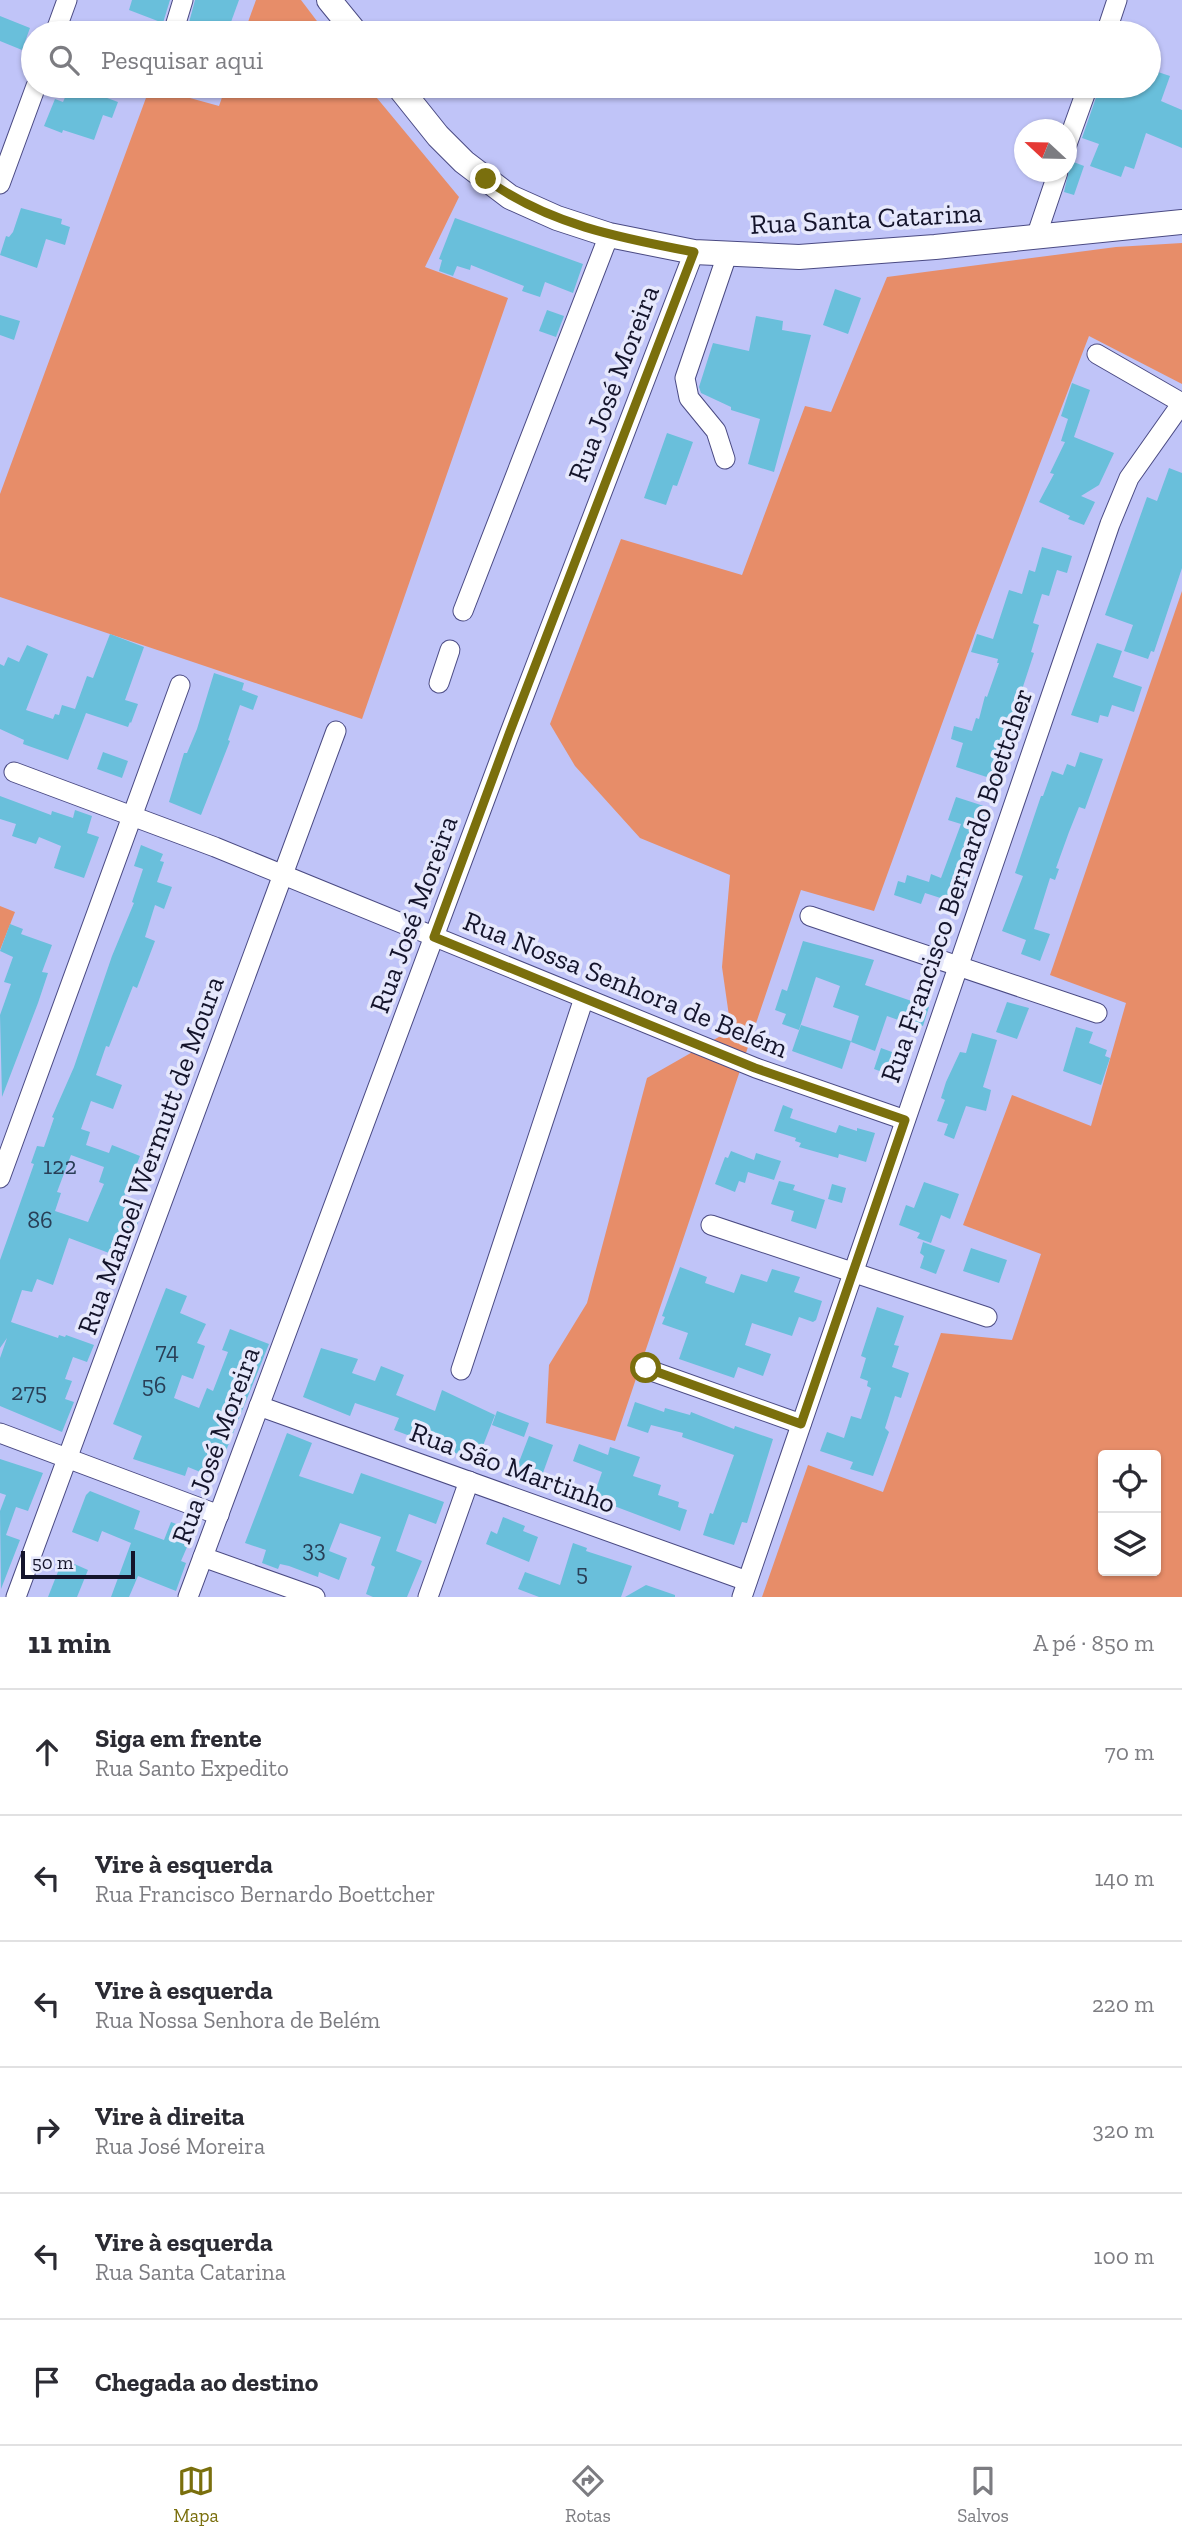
<!DOCTYPE html>
<html lang="pt">
<meta charset="utf-8">
<style>
:root{--surface:#fff;--page:#f7f7f7;--text:#2b2b33;--muted:#7c7c81;--line:#e1e1e2;--accent:#7a6f0d}
body{margin:0;font-family:"Zilla Slab",serif;background:var(--page);color:var(--text)}
.controls{position:absolute;right:21px;bottom:21px;display:grid;overflow:hidden;border-radius:7px;box-shadow:0 2px 5px #0004}
.controls button{width:63px;height:63px;display:grid;place-items:center;padding:0;border:0;border-bottom:2px solid var(--line);background:var(--surface);color:var(--text);font:35px sans-serif}
.compass{position:absolute;left:1014px;top:119px;width:63px;height:63px;border-radius:50%;background:var(--surface);box-shadow:0 2px 5px #0004;rotate:292deg}
.scale{position:absolute;left:21px;bottom:18px;width:114px;box-sizing:border-box;padding-left:7px;border:4px solid #14142b;border-top:0;font-size:19px;line-height:24px;white-space:nowrap;color:#14142b;-webkit-text-stroke:5px #e6e8fc;paint-order:stroke}
.stop{position:absolute;width:21px;height:21px;margin:-16px;border:5px solid #7a6f0d;border-radius:50%;background:#fff}
.stop.end{background:#7a6f0d;border-color:#fff;box-shadow:0 2px 7px #0008}
.list{margin:0;padding:0;list-style:none}
h2{display:flex;justify-content:space-between;align-items:center;height:91px;margin:0;padding:0 28px;font-size:30px}
h2 small{font-size:23px;font-weight:400;color:var(--muted)}
.list li{display:grid;grid-template-columns:46px 1fr auto;gap:21px;align-items:center;box-sizing:border-box;height:126px;padding:0 28px;border-top:2px solid var(--line)}
.list b{display:block;font-size:26px;white-space:nowrap}
.list p{margin:0;font-size:23px;white-space:nowrap;color:var(--muted)}
.list em{font-size:23px;font-style:normal;color:var(--muted)}
.icon{flex:none;width:38px;height:38px;fill:none;stroke:currentColor;stroke-width:2;stroke-linecap:round;stroke-linejoin:round}
.map{position:relative;flex:none;width:1182px;height:1597px;overflow:hidden}
.search{position:absolute;background:var(--surface);box-shadow:0 2px 5px #0004;left:21px;right:21px;top:21px;height:77px;display:flex;align-items:center;gap:18px;box-sizing:border-box;padding:0 24px;border-radius:38px;color:var(--muted);font-size:26px}
.sheet{height:847px;background:var(--surface)}
nav{display:flex;justify-content:space-around;align-items:center;box-sizing:border-box;height:98px;border-top:2px solid var(--line);background:var(--surface);font-size:19px;color:var(--muted)}
nav a{display:grid;justify-items:center;gap:4px}
nav .on{color:var(--accent)}
.map>svg:first-child{display:block}
.green{fill:#e78d69;fill-rule:evenodd}
.building{fill:#69bfdb;fill-rule:evenodd}
.lines{fill:none;stroke-linecap:round;stroke-linejoin:round}
.minor-casing{stroke:#4a4a83;stroke-width:21}
.major-casing{stroke:#4a4a83;stroke-width:26}
.minor{stroke:#fff;stroke-width:19}
.major{stroke:#fff;stroke-width:24}
.route{stroke:#7a6f0d;stroke-width:9}
.labels{text-anchor:middle;stroke-width:7;stroke-linejoin:round;paint-order:stroke}
.number-label{font-size:24px;fill:#293f57}
.street-label{font-size:28px;fill:#14142b;stroke:#e6e8fc}
</style>
<div class="map">
<svg width="1182" height="1597" viewBox="0 0 1182 1597">
<rect width="100%" height="100%" fill="#c0c4f8"/>
<!-- green -->
<g class="green">
<path d="M256,0h45l25,33h-82z"/>
<path d="M226,86h141l92,111 -34,70 83,31 -146,421 -362,-122v-103l150,-407 69,19z"/>
<path d="M1182,243v141l-93,-48 -114,297 -101,278 -73,-21 -186,551 -69,-18 3,-58 38,-62 60,-225 84,-48 -9,-63 8,-92 -90,-37 -65,-72 -25,-42 71,-185 121,36 63,-169 26,6 56,-135 229,-30z"/>
<path d="M1182,591v1006h-420l46,-132 75,27 58,-159 71,7 29,-86 -78,-29 49,-130 79,31 35,-123 -76,-28zM1103,1455h53v116h-53z"/>
<path d="M0,906l15,6 -15,38z"/>
</g>
<!-- building -->
<g class="building">
<path d="M132,0h38l-7,23 -34,-13z"/>
<path d="M195,0h44l-12,33h-32l-8,-3z"/>
<path d="M0,16l30,12 -8,22 -22,-9z"/>
<path d="M1149,69l21,7 -9,25 21,9v38l-36,-15 -12,36 -9,-3 -4,11 -31,-11 9,-22 -17,-6 18,-52h49z"/>
<path d="M70,86h16l14,5 -1,4 19,7 -6,16 -9,-3 -9,25 -31,-10 -1,3 -18,-7 11,-27 8,3z"/>
<path d="M1071,161l13,5 -10,29 -10,-3z"/>
<path d="M21,208l41,11 -1,5 9,3 -5,18 -19,-6 -9,29 -37,-13 6,-19 3,1 4,-5z"/>
<path d="M455,218l128,46 -10,29 -28,-11 -5,15 -18,-6 2,-5 -53,-21 -1,5 -13,-4 -4,10 -14,-5 3,-11 -3,-1z"/>
<path d="M835,289l26,9 -13,36 -25,-9z"/>
<path d="M547,310l17,6 -8,21 -17,-6z"/>
<path d="M0,315l20,6 -6,19 -14,-5z"/>
<path d="M756,316l27,5 -1,9 29,5 -37,137 -26,-8 12,-45 -29,-9v-3l-30,-14 -2,-6 14,-44 36,8z"/>
<path d="M1072,383l18,7 -16,47 40,16 -15,32 -18,11 14,6 -11,23 -16,-6 2,-3 -31,-14 15,-28 -4,-1 15,-31 -4,-1 7,-22 -7,-3z"/>
<path d="M667,433l26,9 -16,44 -4,-1 -7,20 -22,-7z"/>
<path d="M1169,468l13,5v95l-28,84 -3,-1 -3,8 -24,-8 9,-26 -28,-10 42,-118 10,4z"/>
<path d="M1042,547l30,9 -5,17 -10,-3 -8,26 -7,-2 -9,29 6,2 -8,27 3,1 -18,55 -4,21 3,1 -16,51 -43,-14 7,-24 -12,-4 3,-13 18,5 4,-13 3,1 6,-23 2,1 12,-34h-2l1,-4 -27,-7 6,-18 16,5 16,-49 13,4 7,-24 6,2z"/>
<path d="M110,634l34,13 -19,53 13,4 -7,19 -1,-1 -2,5 -42,-14 -18,47 -45,-16 1,-4 -24,-11v-65l4,2 4,-9 11,5 8,-17 21,9 -22,56 27,9 2,-5 4,1 3,-10 13,4 12,-33 6,2z"/>
<path d="M1097,643l25,8 -9,26 29,10 -8,25 -22,-7 -4,12 -8,-2 -2,8 -27,-8z"/>
<path d="M214,673l30,10 -2,7 16,6 -5,14 -13,-5 -12,35 2,1 -29,74 -32,-13 15,-49h3l10,-24z"/>
<path d="M103,752l25,9 -6,17 -25,-9z"/>
<path d="M1080,752l23,7 -18,50 -6,-2 -10,25 -13,36 3,1 -4,11 -5,-2 -16,51 16,5 -10,27 -19,-7 5,-14 -24,-9 21,-55 -8,-3 26,-77h2l9,-25 11,4 4,-11 8,3z"/>
<path d="M0,796l51,19 1,-4 21,7 2,-8 17,6 -5,17 12,4 -15,41 -30,-10 7,-22 -22,-9 -3,7 -24,-8 4,-12 -16,-5z"/>
<path d="M956,797l31,10 -21,53 6,2 -16,41 -31,-10 -4,11 -27,-9 4,-14 7,2 2,-8 22,7 2,-8 10,4 20,-54 -13,-4z"/>
<path d="M141,845l22,9 -3,7 4,1 -7,20 15,5 -8,22 -9,-4 -10,32 10,4 -18,47 -4,-2 -24,61 -3,-1 -10,29 26,10 -9,24 -22,-8 -10,28 9,3 -4,13 23,8 3,-8 28,11 -18,46 21,8 -10,25 -9,-3 -7,24 -48,-18 -16,47 -16,-6 -5,13 -10,-2 -11,32 47,16 1,-3 6,2 1,-2 28,10 -7,17 -14,-5 -8,22 7,2 -7,18 9,3 -12,30 -62,-26v-48l7,-20 -7,10v-88l34,-96 -3,-1 6,-17 7,1 10,-29 -2,-1 22,-50 38,-111 22,-53 -2,-1 11,-33 -9,-3zM71,1155l33,12 -5,15 5,2 -16,38 -33,-11 6,-18 -4,-1z"/>
<path d="M10,924l13,5 -2,5 31,11 -10,27 6,1 -10,30 -36,94 -2,-82 11,-31 -7,-2 9,-25 -13,-6z"/>
<path d="M803,941l71,19 -9,25 64,22 -6,19 -4,-1 -1,2 -31,-11 -12,35 -24,-9 8,-26 -26,-9 7,-21 -24,-9 -17,53 -17,-6 4,-10 -11,-4 7,-21 5,2z"/>
<path d="M1007,1002l22,6 -12,31 -21,-7z"/>
<path d="M801,1025l50,16 -9,28 -50,-18z"/>
<path d="M1076,1027l17,5 -4,11 18,7 -2,6 5,2 -9,27 -38,-14z"/>
<path d="M972,1033l25,7 -14,47 8,3 -2,9 -3,12 -20,-5 -12,33 -10,-4 4,-11 -11,-3 8,-21 -4,-2 5,-16 14,-30 6,1z"/>
<path d="M881,1048l22,8 -7,21 -22,-8z"/>
<path d="M783,1105l10,4 -3,9 46,15 3,-8 18,6v-3l18,5 -9,29 -27,-8 -1,4 -39,-11 2,-4 -6,-2 1,-3 -22,-7z"/>
<path d="M731,1151l23,9 2,-7 25,8 -7,19 -26,-8 -3,11 -6,-2 -4,11 -20,-8 10,-27 3,1z"/>
<path d="M779,1181l16,4 -2,5 32,10 -9,29 -25,-8 3,-10 -23,-7z"/>
<path d="M924,1182l35,12 -9,25 -9,-4 -10,28 -14,-5 3,-5 -21,-8 7,-20 8,3z"/>
<path d="M832,1184l14,4 -4,15 -14,-4z"/>
<path d="M923,1242l22,8 -9,24 -16,-6 4,-12 -4,-3z"/>
<path d="M971,1248l36,12 -8,23 -36,-12z"/>
<path d="M680,1267l27,10 -2,6 29,10 7,-19 26,8 5,-13 28,8 -6,15 28,9 -6,19 -3,2 -14,-5 -7,19 -40,-13 -7,22 26,9 -8,22 -25,-9 -4,11 -55,-19 9,-26 -26,-9 3,-7 -3,-1z"/>
<path d="M166,1288l21,8 -7,17 26,11 -9,19 8,3 -12,33 -11,-4 -8,23 25,10 8,-20 6,3 15,-39 -6,-2 8,-21 39,15 -54,134 -27,-11 -3,9 -52,-17 9,-23 -29,-12z"/>
<path d="M877,1307l27,9 -10,29 5,1 -7,21 17,6 -8,25 -6,-2 -10,32 4,4 -16,44 -23,-7 3,-7 -33,-11 7,-19 17,6 7,-22 10,3 10,-31 -4,-2 1,-5 -8,-3 6,-20 -5,-2z"/>
<path d="M321,1348l37,11 -6,14 23,8 6,-15 23,9 -8,20 39,16 7,-21 53,25 -18,46 -83,-31 5,-12 -44,-15 -5,13 -47,-19z"/>
<path d="M635,1402l29,10 1,-4 25,7 1,-3 43,17 1,-3 38,13 -26,84 -5,-1 -8,23 -31,-10 7,-22 3,1 21,-59 -52,-18 1,-4 -32,-8 -3,8 -21,-7z"/>
<path d="M497,1411l32,12 -5,14 -32,-12z"/>
<path d="M287,1433l25,10 -13,33 54,18 8,-21 83,29 -8,22 -27,-10 -13,37 26,10 -15,36h-34l-7,-3 9,-27 -4,-2 10,-28 -41,-14 -11,28 18,7 -8,22 -20,-8 -1,5 -29,-11 -9,-2 -2,5 -16,-6 4,-13 -21,-7z"/>
<path d="M529,1436l24,9 -14,39 -25,-9z"/>
<path d="M579,1444l29,11 2,-8 30,10 -7,19 28,9 -3,10 21,7 -1,5 9,3 -7,21 -87,-33 9,-26 -29,-11z"/>
<path d="M0,1459l43,14 -15,38 -12,-4 -10,28 14,5 -19,49 -1,-78 6,-16 -6,-2z"/>
<path d="M90,1491l50,20 -6,18 30,11 7,-18 23,9 -13,30 5,2 -10,28 -38,-15 -9,21h-18l20,-54 -29,-12 -4,11 -26,-10 14,-37z"/>
<path d="M503,1517l22,9 -2,5 15,6 -9,25 -43,-18 5,-13 6,3z"/>
<path d="M573,1543l14,5 -1,3 46,15 -11,31h-82l-21,-8 7,-17 35,13z"/>
<path d="M63,1559l25,11 -11,27h-29z"/>
<path d="M646,1585l29,10v2h-50z"/>
</g>
<g class="lines">
<defs>
<g id="minor">
<path d="M55,33l12,-33"/>
<path d="M173,33l10,-33"/>
<path d="M1106,33l11,-33"/>
<path d="M1066,147l22,-61"/>
<path d="M0,184l36,-98"/>
<path d="M1036,237l22,-65"/>
<path d="M1097,354l85,49"/>
<path d="M725,459l-9,-28 -27,-33 -4,-20 42,-123"/>
<path d="M463,611l146,-376"/>
<path d="M439,683l11,-33"/>
<path d="M14,772l201,75 541,221 149,52"/>
<path d="M810,916l287,97"/>
<path d="M0,1178l180,-493"/>
<path d="M711,1225l276,92"/>
<path d="M646,1369l155,55"/>
<path d="M461,1370l123,-372"/>
<path d="M259,1406l488,175"/>
<path d="M0,1433l219,82"/>
<path d="M203,1557l112,40"/>
<path d="M16,1597l320,-866"/>
<path d="M188,1597l321,-862 185,-483"/>
<path d="M428,1597l41,-116"/>
<path d="M742,1597l368,-1073 19,-46 53,-75"/>
</g>
<g id="major">
<path d="M329,0l27,33"/>
<path d="M398,86l40,50 26,26 46,35 47,21 52,17 85,17 105,5 136,-10 247,-25"/>
</g>
</defs>
<!-- minor casing -->
<use href="#minor" class="minor-casing"/>
<!-- major casing -->
<use href="#major" class="major-casing"/>
<!-- minor -->
<use href="#minor" class="minor"/>
<!-- major -->
<use href="#major" class="major"/>
</g>
<g class="lines">
<!-- route -->
<path class="route" d="M486,179c61,45 134,59 208,73l-185,482 -75,203 321,131 150,52 -104,304 -155,-56"/>
</g>
<g class="labels">
<!-- number labels -->
<g class="number-label">
<text x="60" y="1174">122</text>
<text x="40" y="1228">86</text>
<text x="167" y="1359">74</text>
<text x="154" y="1393">56</text>
<text x="29" y="1400">275</text>
<text x="314" y="1557">33</text>
<text x="582" y="1581">5</text>
</g>
<!-- street labels -->
<g class="street-label">
<text transform="translate(866 218) rotate(-3)" y="10">Rua Santa Catarina</text>
<text transform="translate(613 383) rotate(-69)" y="10">Rua José Moreira</text>
<text transform="translate(956 885) rotate(-71)" y="10">Rua Francisco Bernardo Boettcher</text>
<text transform="translate(413 914) rotate(-70)" y="10">Rua José Moreira</text>
<text transform="translate(626 984) rotate(22)" y="10">Rua Nossa Senhora de Belém</text>
<text transform="translate(150 1155) rotate(-70)" y="10">Rua Manoel Wermutt de Moura</text>
<text transform="translate(215 1445) rotate(-70)" y="10">Rua José Moreira</text>
<text transform="translate(513 1467) rotate(20)" y="10">Rua São Martinho</text>
</g>
</g>
</svg>
<div class="controls">
<button><svg class="icon" aria-label="locate" viewBox="0 0 24 24"><circle cx="12" cy="12" r="6"/><path d="M12 2v4M12 18v4M2 12h4M18 12h4"/></svg></button>
<button><svg class="icon" aria-label="layers" viewBox="0 0 24 24"><path d="M12 4l9 5-9 5-9-5zM3 14l9 5 9-5"/></svg></button>
</div>
<svg class="compass" viewBox="-18 -18 36 36"><path d="M0-13l5 13h-10z" fill="#e53935"/><path d="M0 13l5-13h-10z" fill="#7c7c81"/></svg>
<div class="scale">50 m</div>
<div class="stop" style="left:646px;top:1368px"></div>
<div class="stop end" style="left:486px;top:179px"></div>
<div class="search"><svg class="icon" aria-label="search" viewBox="0 0 24 24"><circle cx="10" cy="10" r="6"/><path d="M15 15l6 6"/></svg>Pesquisar aqui</div>
</div>
<section class="sheet">
<h2>11 min<small>A pé · 850 m</small></h2>
<ul class="list">
<li><svg class="icon" aria-label="ahead" viewBox="0 0 24 24"><path d="M12 20V5M6 11l6-6 6 6"/></svg><div><b>Siga em frente</b><p>Rua Santo Expedito</p></div><em>70 m</em></li>
<li><svg class="icon" aria-label="left" viewBox="0 0 24 24"><path d="M17 20v-9H6M10 6l-5 5 5 5"/></svg><div><b>Vire à esquerda</b><p>Rua Francisco Bernardo Boettcher</p></div><em>140 m</em></li>
<li><svg class="icon" aria-label="left" viewBox="0 0 24 24"><path d="M17 20v-9H6M10 6l-5 5 5 5"/></svg><div><b>Vire à esquerda</b><p>Rua Nossa Senhora de Belém</p></div><em>220 m</em></li>
<li><svg class="icon" aria-label="right" viewBox="0 0 24 24"><path d="M7 20v-9h11M14 6l5 5-5 5"/></svg><div><b>Vire à direita</b><p>Rua José Moreira</p></div><em>320 m</em></li>
<li><svg class="icon" aria-label="left" viewBox="0 0 24 24"><path d="M17 20v-9H6M10 6l-5 5 5 5"/></svg><div><b>Vire à esquerda</b><p>Rua Santa Catarina</p></div><em>100 m</em></li>
<li><svg class="icon" aria-label="arrive" viewBox="0 0 24 24"><path d="M6 21V4h12l-3 4 3 4H6"/></svg><div><b>Chegada ao destino</b></div></li>
</ul>
</section>
<nav>
<a class="on"><svg class="icon" aria-label="map" viewBox="0 0 24 24"><path d="M3 6l6-2 6 2 6-2v14l-6 2-6-2-6 2zM9 4v14M15 6v14"/></svg>Mapa</a>
<a><svg class="icon" aria-label="directions" viewBox="0 0 24 24"><path d="M12 3l9 9-9 9-9-9zM9 14v-3h6M13 9l2 2-2 2"/></svg>Rotas</a>
<a><svg class="icon" aria-label="saved" viewBox="0 0 24 24"><path d="M7 4h10v16l-5-4-5 4z"/></svg>Salvos</a>
</nav>
